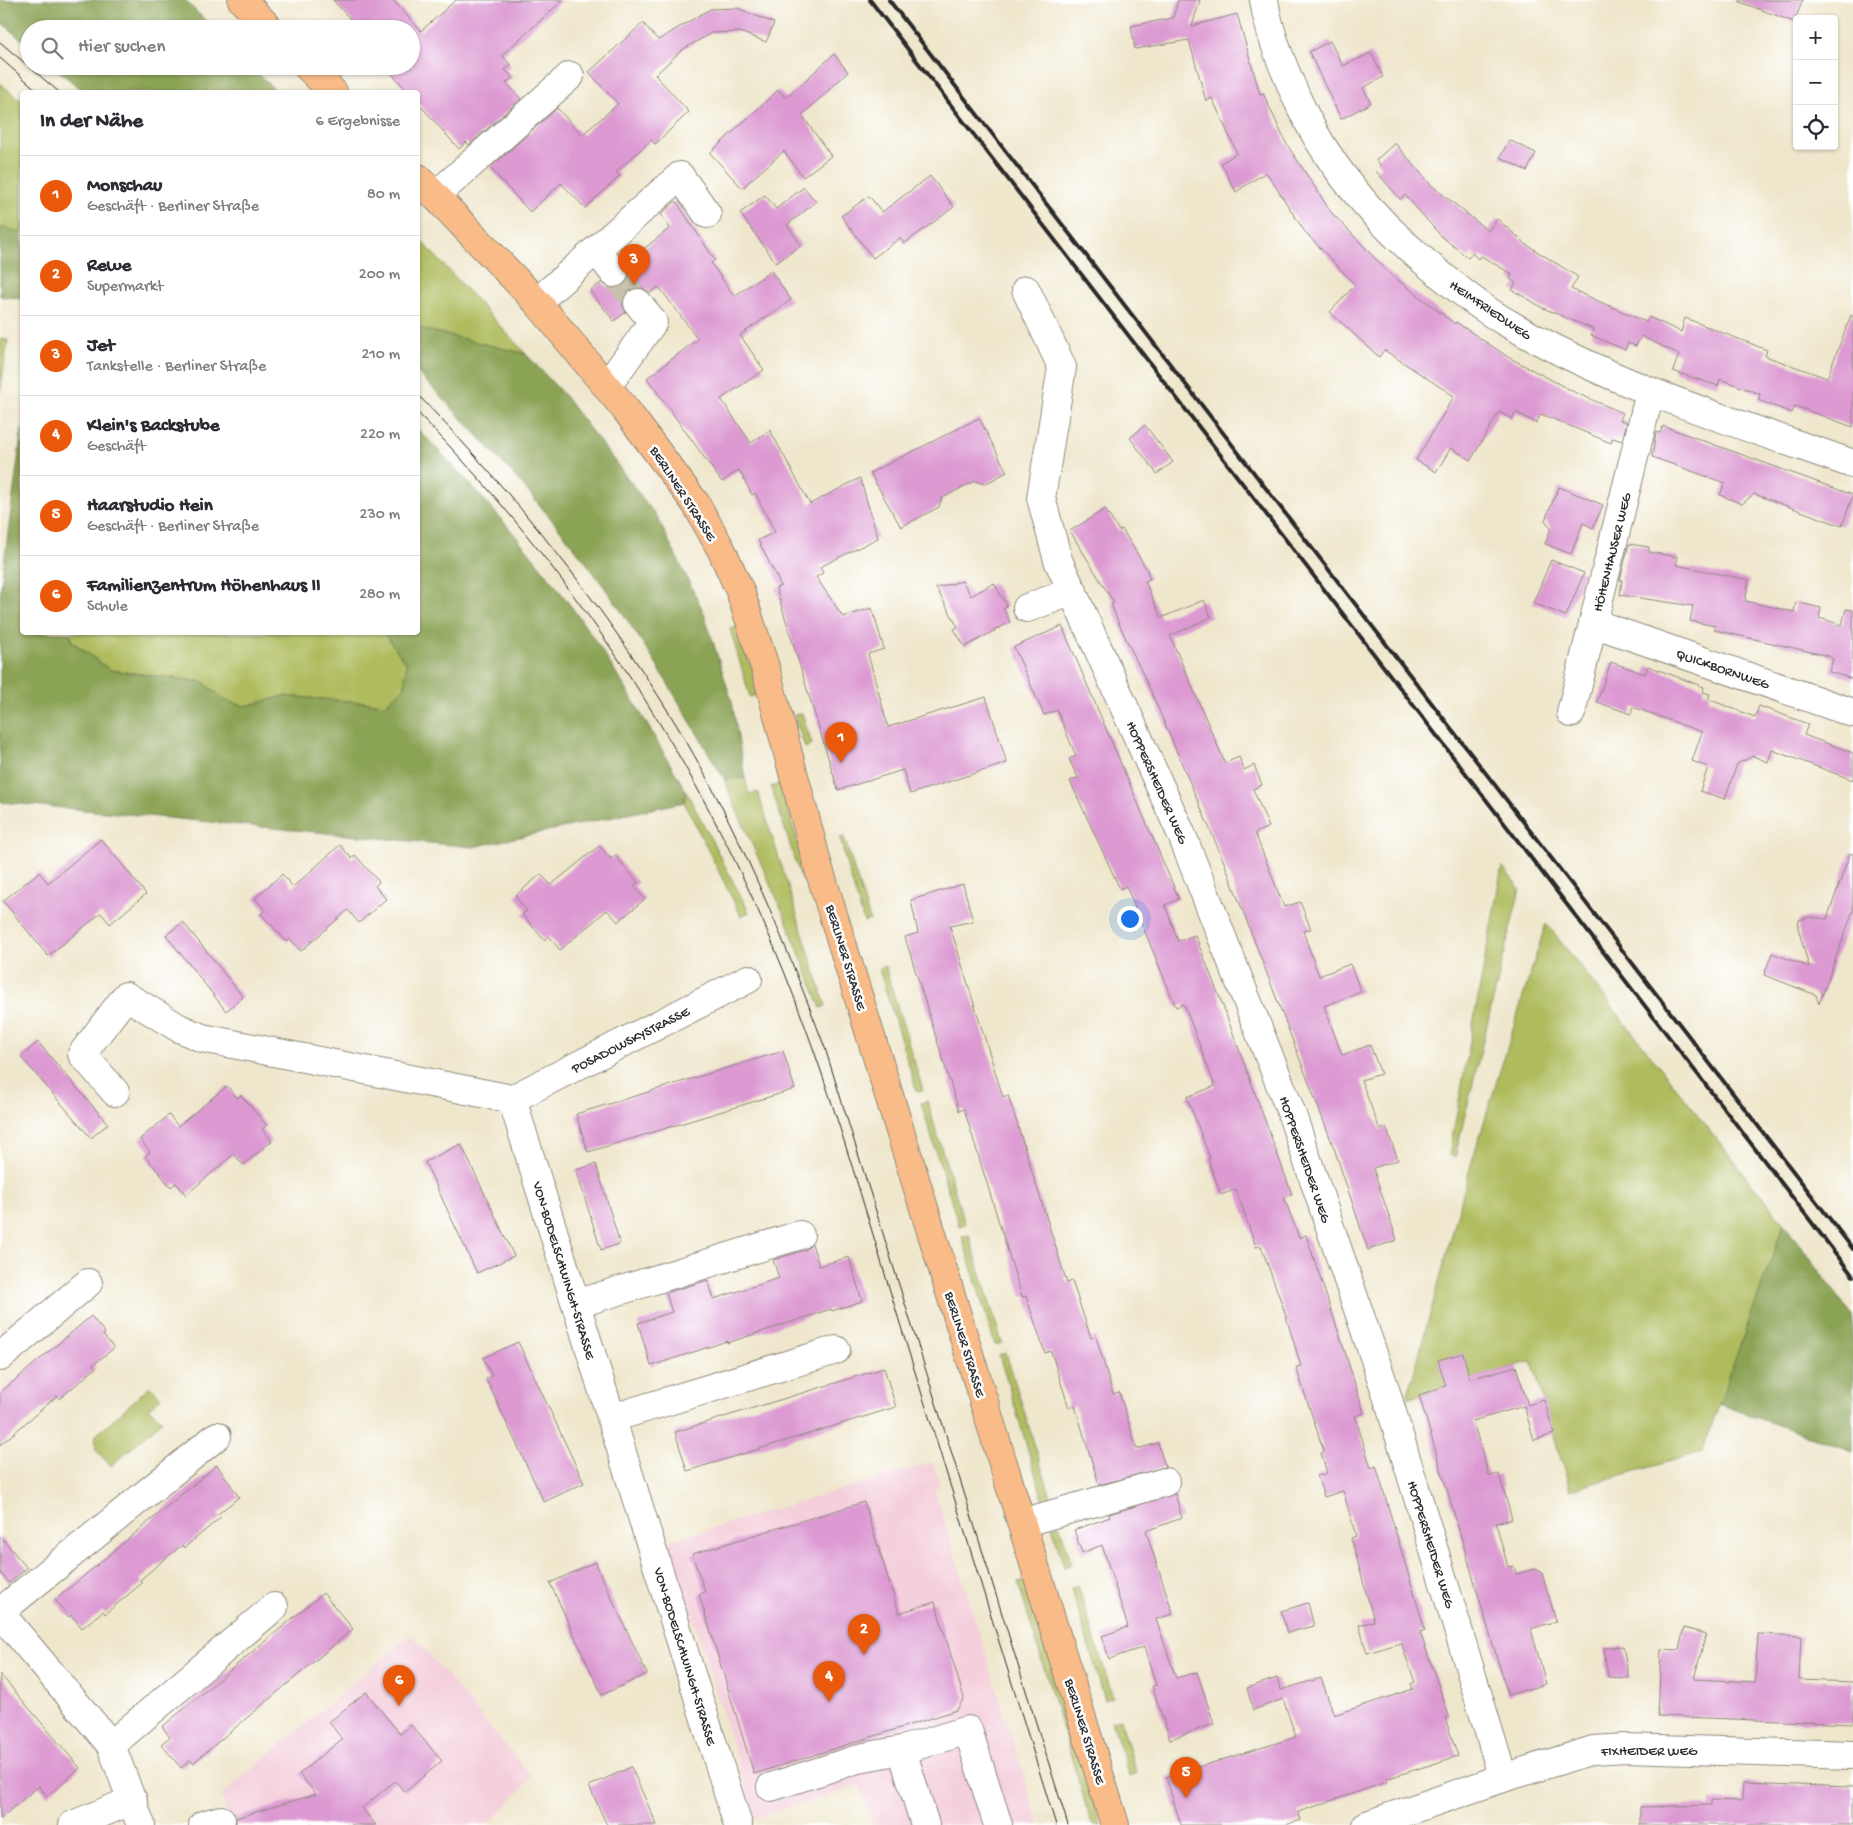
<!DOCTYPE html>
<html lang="de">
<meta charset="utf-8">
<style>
:root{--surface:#fff;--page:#f2f2f3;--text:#2b2b33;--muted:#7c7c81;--line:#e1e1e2;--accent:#ea580c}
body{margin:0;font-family:"Gochi Hand",sans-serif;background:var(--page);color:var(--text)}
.controls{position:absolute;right:15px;top:15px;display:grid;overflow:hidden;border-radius:5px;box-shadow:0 1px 4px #0004}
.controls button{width:45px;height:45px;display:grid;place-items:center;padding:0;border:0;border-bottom:1px solid var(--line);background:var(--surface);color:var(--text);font:25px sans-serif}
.you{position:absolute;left:1129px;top:918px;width:18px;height:18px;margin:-12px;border:4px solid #fff;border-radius:50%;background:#1a73e8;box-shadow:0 0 0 8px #1a73e833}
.badge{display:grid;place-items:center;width:32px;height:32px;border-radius:50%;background:var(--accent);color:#fff;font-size:16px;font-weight:700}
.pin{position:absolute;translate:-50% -41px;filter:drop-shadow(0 1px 2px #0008)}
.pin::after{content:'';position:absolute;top:26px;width:18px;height:15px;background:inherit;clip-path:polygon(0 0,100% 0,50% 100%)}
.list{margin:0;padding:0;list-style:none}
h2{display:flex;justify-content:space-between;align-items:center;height:65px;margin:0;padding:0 20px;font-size:21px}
h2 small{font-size:16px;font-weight:400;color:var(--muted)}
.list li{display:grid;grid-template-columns:32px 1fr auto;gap:15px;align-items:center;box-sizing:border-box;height:80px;padding:0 20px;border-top:1px solid var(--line)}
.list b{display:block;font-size:19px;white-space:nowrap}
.list p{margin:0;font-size:16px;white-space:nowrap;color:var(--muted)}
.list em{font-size:16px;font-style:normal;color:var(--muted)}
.icon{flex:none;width:28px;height:28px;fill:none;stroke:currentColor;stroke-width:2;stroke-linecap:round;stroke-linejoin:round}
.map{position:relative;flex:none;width:1853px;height:1825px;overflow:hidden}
.search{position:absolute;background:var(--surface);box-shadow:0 1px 4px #0004;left:20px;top:20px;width:400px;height:55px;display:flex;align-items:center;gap:12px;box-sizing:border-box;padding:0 18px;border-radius:28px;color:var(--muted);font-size:19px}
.panel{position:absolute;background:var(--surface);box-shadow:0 1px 4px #0004;left:20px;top:90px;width:400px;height:545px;border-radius:5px}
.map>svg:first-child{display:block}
.built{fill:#f4cfdc}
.green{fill:#afbb5d;stroke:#6d7344}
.forest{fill:#8ba354;stroke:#5b6740}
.building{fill:#dc99d2}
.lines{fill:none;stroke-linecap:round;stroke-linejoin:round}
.minor-tunnel{stroke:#c8c1ac;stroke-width:28;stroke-dasharray:28 14;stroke-linecap:butt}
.minor-casing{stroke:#8d897c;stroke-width:30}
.major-casing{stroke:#8d897c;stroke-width:30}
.minor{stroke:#fff;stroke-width:28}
.major{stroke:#f9bc89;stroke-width:28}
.tram{stroke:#2b2b2b;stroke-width:1}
.rail{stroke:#2b2b2b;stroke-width:4}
.labels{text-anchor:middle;stroke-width:5;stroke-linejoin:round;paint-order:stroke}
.street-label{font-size:14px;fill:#2b2b2b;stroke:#fff}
</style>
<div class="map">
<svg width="1853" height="1825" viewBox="0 0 1853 1825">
<rect width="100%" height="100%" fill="#fff"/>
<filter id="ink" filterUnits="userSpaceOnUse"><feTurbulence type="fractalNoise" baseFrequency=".02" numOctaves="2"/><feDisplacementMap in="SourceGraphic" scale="10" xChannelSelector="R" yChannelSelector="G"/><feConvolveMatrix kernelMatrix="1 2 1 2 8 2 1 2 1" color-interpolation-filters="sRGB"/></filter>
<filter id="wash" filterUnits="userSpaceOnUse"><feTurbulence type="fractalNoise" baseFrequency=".0096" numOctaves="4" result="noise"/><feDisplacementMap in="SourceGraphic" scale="20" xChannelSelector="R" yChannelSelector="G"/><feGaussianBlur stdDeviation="1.12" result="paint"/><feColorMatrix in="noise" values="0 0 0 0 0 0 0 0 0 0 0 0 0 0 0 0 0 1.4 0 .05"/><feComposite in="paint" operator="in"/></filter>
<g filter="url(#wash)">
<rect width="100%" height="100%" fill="#efe7cc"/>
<!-- built -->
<g class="built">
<path d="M933,1462l7,24 -6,2 105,337h-166l-13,-40 -105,33 -86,-277z"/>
<path d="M412,1634l120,143 -40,44 -10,4h-227l-3,-6 -22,6 -9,-30z"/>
</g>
<!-- green -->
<g class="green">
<path d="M0,83l22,18v131l-22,-5z"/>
<path d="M418,237l108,117 -108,-26z"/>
<path d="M0,339l8,1 -8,53z"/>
<path d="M737,627l16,44 4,24 -7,2 -20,-68z"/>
<path d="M70,633h314l22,30 -1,24 -19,17 -102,-8 -39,10 -19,-5 -23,-19 -93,-12 -38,-29z"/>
<path d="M802,713l10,31 -7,4 -11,-33z"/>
<path d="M745,778l4,16 9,-2 68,214 -5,2 -39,-98 -49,-108 -9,-23z"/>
<path d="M780,784l28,92 -7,3 -30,-92z"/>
<path d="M686,791l63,121 -8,4 -57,-114z"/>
<path d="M844,837l26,83 -6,2 -18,-59 -6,-25z"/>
<path d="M1502,866l18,23 -65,268 -6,-2z"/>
<path d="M1546,923l238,301 -82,228 -132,38 -38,-129 -125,37 65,-237z"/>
<path d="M885,966l38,124 -6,2 -38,-123z"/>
<path d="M927,1101l38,123 -6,2 -38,-123z"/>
<path d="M969,1235l33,108 -7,2 -33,-108z"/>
<path d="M1006,1353l47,151 -8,2 -46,-151z"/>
<path d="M150,1386l11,11 -12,11 13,13 -51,45 -15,-16 -1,-14z"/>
<path d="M1059,1524l13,40 -8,3 -12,-40z"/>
<path d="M1026,1581l75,244h-9l-74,-242z"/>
<path d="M1078,1586l35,111 -8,3 -34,-112z"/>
<path d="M1120,1719l17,55 -8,3 -17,-56z"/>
</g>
<!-- forest -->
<g class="forest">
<path d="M0,0h185l29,29h-185v17l-29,-25z"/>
<path d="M52,66h199l26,26h-192z"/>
<path d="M0,227l22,5v67l-22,-3z"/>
<path d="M418,328l108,26 38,41 93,122 47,96 28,89 13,76 -21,1c-30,-50 -58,-101 -90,-149 -62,-94 -138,-177 -216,-257z"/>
<path d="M22,429v203l48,1 2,9 38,28 93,12 23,19 19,5 39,-10 102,8 19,-17 1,-24 -22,-30 34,-1v-203c66,68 132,142 184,222 30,45 56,93 84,140l-2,11 -211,45 -473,-45v-209z"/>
<path d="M1784,1224l69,92v136l-134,-48z"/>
</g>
<g id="blocks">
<!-- building -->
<g class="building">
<path d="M333,0h60l28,31 35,-31h107l-61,55 9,10 -6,5 8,7 -7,6 15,16 -52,46 -3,-3 -7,7 -41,-46v-11h-10l-23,-26h26v-37h-52z"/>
<path d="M1178,0h22l-8,26 45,-12 23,80 3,-1 23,50 45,69 58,61 66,51 1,-2 52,35 68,36 47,20 -3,7 7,2 -5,19 -9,-3 -2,5 -70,-29 -5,9 -20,-11 -4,7 -13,-7 -28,48 -20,-12 -15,24 -20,-12 38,-64 -70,-46 -5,7 -49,-45 25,-27 -50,-53 -39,-60 -30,20 -15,-29 16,-10 -25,-55 -6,3 -17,-61 -54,9 -4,-23 42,-8z"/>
<path d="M1740,0h63l-9,22 -54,-20z"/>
<path d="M737,8l37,15 -8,19 -26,-10 -29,1 -29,17 -27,25 34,37 -34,32 -4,-4 -35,32 4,4 -35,32 -24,-25 -31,29 -40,-44 67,-60 25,27 36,-31 -29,-32 54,-49 15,17 52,-31z"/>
<path d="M1330,41l13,25 28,-13 12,24 -20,11 8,15 -30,16 -32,-67z"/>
<path d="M834,54l14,18 -46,43 29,41 -28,21 -19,-26 -42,37 -32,-35 68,-63 8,8z"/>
<path d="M1509,140l27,13 -9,18 -27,-14z"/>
<path d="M1395,143l36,42 57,46 9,-12 30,26 51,32 -7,12 75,33 3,-5 32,15 4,-14 82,32 -2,6 62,22 24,-63 2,1v111l-58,-21 -3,7 -34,-13 2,-6 -40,-15 -2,7 -45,-15 6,-17 -38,-18 -5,10 -8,-3 -3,7 -34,-15 2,-6 -50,-21 -15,-9 -16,-9 4,-7 -6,-4 2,-5 -31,-18 -3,3 -6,-6 -4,5 -28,-23 -35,-40 -5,4 -24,-28 5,-5 -5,-6z"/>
<path d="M930,176l24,31 -50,37 -4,-6 -27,20 -32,-42 28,-20 13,16z"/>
<path d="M804,187l12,15 -29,23 14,20 -25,18 -36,-50 25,-18 11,14z"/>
<path d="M676,201l39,59 -4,3 23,33 37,-25 20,29 -51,35 24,35 -43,29 30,44 19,-13 40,74 50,-26 18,60 -58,29 3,6 -7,4 27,40 29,-9 12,41 -16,5 20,73 98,-30 21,66 -97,31 -7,-24 -65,20 -62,-202 5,-2 -23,-46 17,-8 -20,-39 -3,2 -13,-25 -17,12 -75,-104 51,-39 -39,-52 -9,6 -7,-5h-8l-6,2 -6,8v8l3,6 -12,9 -24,-30 12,-9 6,5 8,1 8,-3 4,-6 1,-8 -3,-8 44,-35 -9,-14z"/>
<path d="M979,418l28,54 -22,12 -10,-3 -33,17 -3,9 -38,20 -31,-54z"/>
<path d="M1145,425l28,37 -16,12 -27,-36z"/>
<path d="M1663,426l190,69 -11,31 -88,-32 -12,10 -22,-9 5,-12 -73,-26 4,-25 4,1z"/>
<path d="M1559,487l44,18 -10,23 -10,-5 -12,31 -26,-10 6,-16 -6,-8z"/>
<path d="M1105,509l14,22 3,-2 24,39 4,11 -5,2 16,37 43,-18 7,17 -41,19 55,127 14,-6 5,13 10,-5 8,20 -9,4 16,38 -14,6 29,74 16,-5 11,27 -8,2 16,45 31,-12 11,28 -37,14 18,49 28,-10 11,29 -20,6 19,50 6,-3 12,33 -25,8 24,72 -29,10 -34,-102 -110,-286 -75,-175 -30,-63 -8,-20 3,-1 -44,-72z"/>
<path d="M1629,544l20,3v5l29,5 -2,8 73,15 -4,21 49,11 2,-10 25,6 -2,10 23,7 4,-16 7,1v69l-24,-7 4,-13 -4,-3 -115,-26 1,-4 -25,-5 3,-15 -73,-11 2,-15h-2z"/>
<path d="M1551,560l33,13 -18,43 -33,-13z"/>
<path d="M962,581l9,15 23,-13 13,23 -4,3 7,13 -45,25 -11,-18 4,-2 -22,-39z"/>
<path d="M1062,626l117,273 -14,6 13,36 17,-6 28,71 69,188 -8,3 15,41 7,-3 39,117 19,61 -9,3 16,52 5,-2 49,164 -5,2 29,84 -4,2 13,38 -72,23 1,3 -89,30 3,8 -16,5h-104l-15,-48 130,-40 -13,-38 -30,11 -6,-22 30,-10 4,12 40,-12 13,37 79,-26 -2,-5 4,-2 -14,-39 -34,10 -8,-28 15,-4 -23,-83 5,-2 -13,-45 -19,6 -7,-21 10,-3 -6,-20 3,-1 -28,-85 5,-1 -18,-59 -22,-61 -5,1 -20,-58 -15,6 -13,-36 2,-1 -23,-61 28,-11 -31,-82 -8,3 -50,-121 -6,3 -50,-108 8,-3 -9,-19 7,-3 -19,-46 -13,5 -30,-68z"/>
<path d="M1611,662l34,12 3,-8 56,21 -1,5 7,2 -2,5 47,18 4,-11 49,18 -4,11 49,18v27l-81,-30 -4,12 -15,-6 -16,8 -12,35 -25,-8 8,-24 -16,-6 10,-29 -69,-25 -2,7 -34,-12z"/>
<path d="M101,839l45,55 -36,30 -9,-11 -53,43 -45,-55 36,-29 9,11z"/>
<path d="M340,845l12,14 3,-4 24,27 -4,4 11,13 -27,24 -11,-13 -47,41 -11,-12 -3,3 -26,-28 4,-4 -10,-12 27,-24 11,13z"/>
<path d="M599,846l12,13 4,-4 23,28 -4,3 11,13 -27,23 -11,-12 -47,40 -11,-14 -5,4 -22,-26 5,-3 -12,-15 26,-22 10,11z"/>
<path d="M1850,853l3,1v57l-34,93 -3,-9 -52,-20 8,-22 37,14 -11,-39 1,-8 9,-3 19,2z"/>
<path d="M963,884l10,37 -23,5 53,171 5,-2 59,188 5,-2 19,57 5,-1 17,57 6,-2 18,57 21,-6 7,24 -66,18 -24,-79 -6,2 -18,-57 -6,2 -19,-57 -4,1 -58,-188 -5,2 -54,-174 13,-4 -7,-33z"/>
<path d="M183,922l60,75 -17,14 -60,-76z"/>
<path d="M38,1042l70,82 -17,14 -70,-81z"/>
<path d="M783,1051l12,38 -207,63 -12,-38z"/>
<path d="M227,1086l10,12 4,-3 26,31 -5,3 10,12 -29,24 -9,-11 -48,41 -10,-12 -5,4 -26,-31 5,-4 -10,-13 29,-24 9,11z"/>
<path d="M461,1144l53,112 -37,17 -52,-111z"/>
<path d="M596,1164l24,80 -19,6 -25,-80z"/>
<path d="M812,1244l7,22 30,-9 13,44 -30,10 -1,-2 -104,34v-2l-76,25 -13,-43 34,-11 -6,-19 42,-13 6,19 65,-21 -6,-18 32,-10z"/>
<path d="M91,1316l14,17 -2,2 11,13 -21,17 3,3 -37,31 -2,-3 -57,49v-52z"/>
<path d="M518,1342l66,141 -40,19 -58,-123 6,-3 -9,-18z"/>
<path d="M1463,1353l7,26 46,-13 12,39 16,-5 10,34 -20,6 -10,-34 -51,15 16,55 10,-2 13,45 -16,4 12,44 6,-1 2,8 19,-5 7,4 14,48 -25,8 15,55 -38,11 -89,-300 27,-9 -8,-26z"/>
<path d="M884,1368l12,39 -209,64 -12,-39z"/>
<path d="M217,1465l22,32 -21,17 3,3 -37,31 -2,-3 -21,17 -21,18 2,3 -37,31 -2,-3 -21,17 -11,-13 -2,2 -14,-17z"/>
<path d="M1175,1494l7,24 -36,13 27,83 -17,5 20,59 21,-6 17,52 -44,15 -18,-53 4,-1 -12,-38 -35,12 -7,-23 26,-9 -26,-82 -20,8 -8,-23 36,-13 -1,-3z"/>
<path d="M864,1502l35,111 36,-11 29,96 -7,12 -203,64 -55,-180 6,-2 -13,-38z"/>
<path d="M0,1536l27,32 -18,15 -9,-11z"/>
<path d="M595,1562l52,112 -45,21 -52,-112z"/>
<path d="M323,1593l30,36 -160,134 -3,-3 -9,8 -20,-24 9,-7 -8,-10z"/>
<path d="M1308,1603l6,23 -27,7 -6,-22z"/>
<path d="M1684,1628l22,6 -12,45 61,3 3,-48 43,2 -2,44 54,2v42l-195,-8 3,-67 18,1z"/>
<path d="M1623,1646l6,32 -21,-1 -4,-29z"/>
<path d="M0,1674l80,94 -33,28 -8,-10 -39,33z"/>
<path d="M366,1692l34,42 11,-9 31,36 -37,31 -10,-11 -33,27 14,17h-140v-7l80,-24 -17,-20 43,-35 -13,-17z"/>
<path d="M631,1767l26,58h-50l-18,-39z"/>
<path d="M1743,1783l110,4v38h-213v-18l71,-2v-5l31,1z"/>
</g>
</g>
</g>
<g filter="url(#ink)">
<use href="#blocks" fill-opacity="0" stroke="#8d897c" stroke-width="1"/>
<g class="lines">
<!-- minor-tunnel -->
<path class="minor-tunnel" d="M614,273l24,30"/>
<defs>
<g id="minor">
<path d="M1264,0c5,35 20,69 34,101 29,64 74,116 127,161 27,22 55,46 86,63 107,62 226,98 342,139"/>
<path d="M435,196l135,-120"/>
<path d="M597,251l17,22"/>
<path d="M1026,290l36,77 -21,131 17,62 123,273 110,279 94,277 118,389"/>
<path d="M537,302l143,-126 27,38"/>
<path d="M607,386l46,-64 -15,-19"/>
<path d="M1027,608l46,-17"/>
<path d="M1593,623l260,90"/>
<path d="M1571,713l79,-321"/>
<path d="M115,1092l-33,-38 44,-58 53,32 23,10 310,61 226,726"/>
<path d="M512,1099l236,-120"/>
<path d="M576,1304l224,-69"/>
<path d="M0,1357l88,-74"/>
<path d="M612,1418l224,-68"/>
<path d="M1022,1523l143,-41"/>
<path d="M0,1612l217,-176"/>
<path d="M0,1613l111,132 30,80"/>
<path d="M111,1745l163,-138"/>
<path d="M771,1787l93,-30 38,-7"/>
<path d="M73,1825l60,-25"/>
<path d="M203,1825l18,-5"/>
<path d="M925,1825l-23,-75 66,-20 30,95"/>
<path d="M1367,1825l136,-47 90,-28 33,-2 227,7"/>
</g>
<g id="major">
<path d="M242,0l28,29"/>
<path d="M307,66l26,26"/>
<path d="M418,178l119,124 89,108 70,94 26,47 18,40 25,76 53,199 297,959"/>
</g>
</defs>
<!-- minor casing -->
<use href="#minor" class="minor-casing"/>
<!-- major casing -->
<use href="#major" class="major-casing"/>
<!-- minor -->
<use href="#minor" class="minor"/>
<!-- major -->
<use href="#major" class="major"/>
<!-- tram -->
<g class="tram">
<path d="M0,42l59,50"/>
<path d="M0,58l39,34"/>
<path d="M418,395c95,98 181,204 253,321 64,104 111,218 154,332l243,777"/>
<path d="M418,413c151,155 272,334 356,534 54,128 91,264 132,396 50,161 100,321 150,482"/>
</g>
<!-- rail -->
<g class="rail">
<path d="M870,0l983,1276"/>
<path d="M889,0l964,1249"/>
</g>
</g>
</g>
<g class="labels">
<!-- street labels -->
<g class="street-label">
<text transform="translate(1491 309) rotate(34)" y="5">HEIMFRIEDWEG</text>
<text transform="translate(684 493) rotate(57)" y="5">BERLINER STRASSE</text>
<text transform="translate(1611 552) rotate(-76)" y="5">HÖHENHAUSER WEG</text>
<text transform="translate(1723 668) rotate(19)" y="5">QUICKBORNWEG</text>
<text transform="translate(1158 782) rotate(66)" y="5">HOPPERSHEIDER WEG</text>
<text transform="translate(847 957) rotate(73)" y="5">BERLINER STRASSE</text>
<text transform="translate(630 1039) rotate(-27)" y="5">POSADOWSKYSTRASSE</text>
<text transform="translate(1306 1159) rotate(71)" y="5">HOPPERSHEIDER WEG</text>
<text transform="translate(565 1270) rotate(73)" y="5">VON-BODELSCHWINGH-STRASSE</text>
<text transform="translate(966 1344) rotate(73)" y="5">BERLINER STRASSE</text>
<text transform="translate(1432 1544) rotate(73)" y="5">HOPPERSHEIDER WEG</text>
<text transform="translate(686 1656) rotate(73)" y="5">VON-BODELSCHWINGH-STRASSE</text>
<text transform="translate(1086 1731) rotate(73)" y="5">BERLINER STRASSE</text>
<text x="1649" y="1755">FIXHEIDER WEG</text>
</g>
</g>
</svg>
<div class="controls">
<button>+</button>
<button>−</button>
<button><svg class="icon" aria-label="locate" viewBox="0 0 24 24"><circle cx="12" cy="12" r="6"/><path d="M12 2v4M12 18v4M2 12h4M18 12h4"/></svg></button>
</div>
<div class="you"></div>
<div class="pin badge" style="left:841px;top:763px">1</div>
<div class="pin badge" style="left:864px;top:1655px">2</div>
<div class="pin badge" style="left:634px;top:285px">3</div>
<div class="pin badge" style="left:829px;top:1702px">4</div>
<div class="pin badge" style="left:1186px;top:1798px">5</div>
<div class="pin badge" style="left:399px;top:1706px">6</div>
<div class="search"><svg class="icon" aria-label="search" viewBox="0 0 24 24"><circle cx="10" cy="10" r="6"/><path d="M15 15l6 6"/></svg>Hier suchen</div>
<section class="panel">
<h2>In der Nähe<small>6 Ergebnisse</small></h2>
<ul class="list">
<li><span class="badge">1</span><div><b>Monschau</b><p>Geschäft · Berliner Straße</p></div><em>80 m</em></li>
<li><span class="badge">2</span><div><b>Rewe</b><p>Supermarkt</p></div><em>200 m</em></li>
<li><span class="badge">3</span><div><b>Jet</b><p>Tankstelle · Berliner Straße</p></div><em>210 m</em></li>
<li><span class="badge">4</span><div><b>Klein's Backstube</b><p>Geschäft</p></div><em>220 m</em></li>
<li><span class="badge">5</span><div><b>Haarstudio Hein</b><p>Geschäft · Berliner Straße</p></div><em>230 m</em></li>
<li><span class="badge">6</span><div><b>Familienzentrum Höhenhaus II</b><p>Schule</p></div><em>280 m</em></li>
</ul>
</section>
</div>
